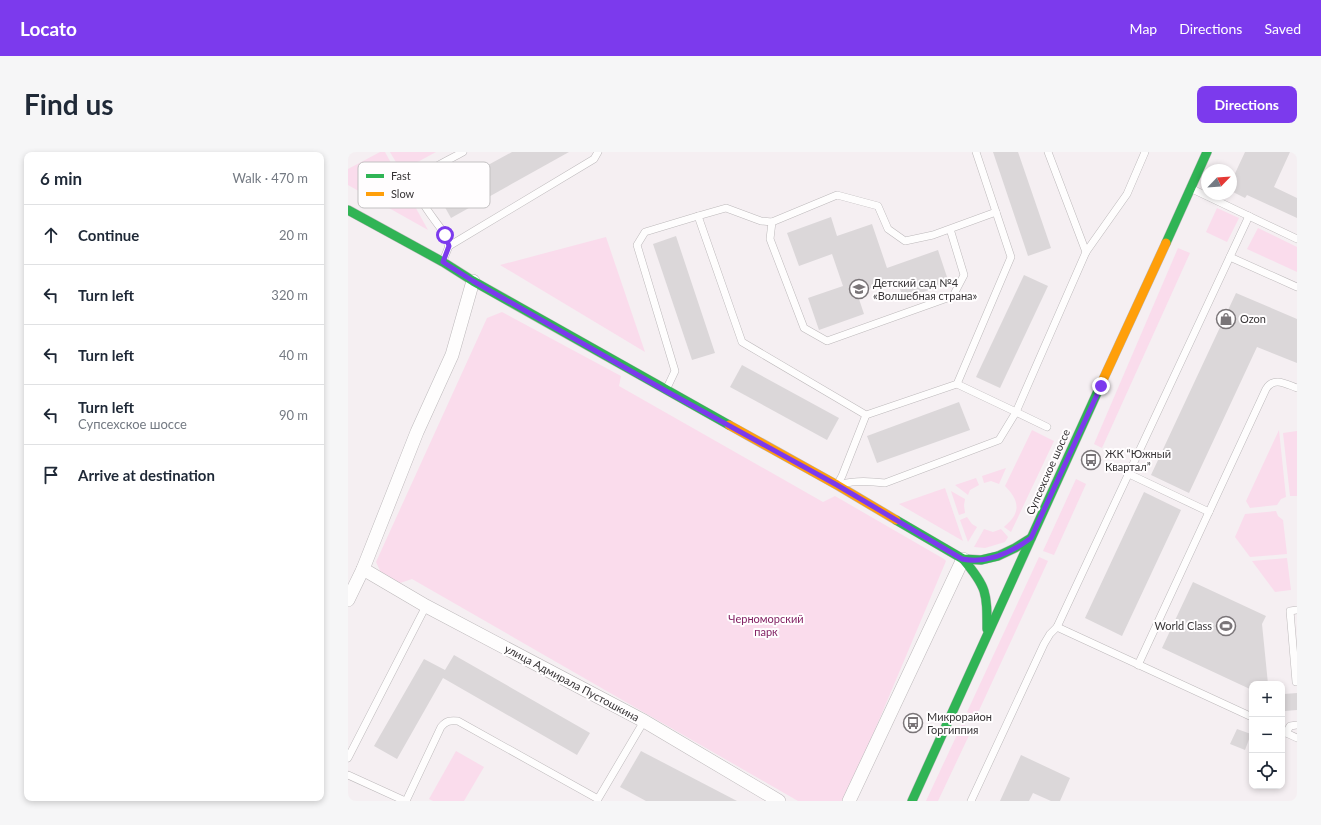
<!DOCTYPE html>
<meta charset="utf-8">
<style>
:root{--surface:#fff;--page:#f6f6f7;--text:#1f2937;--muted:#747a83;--line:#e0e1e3;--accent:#7c3aed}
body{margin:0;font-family:Lato,sans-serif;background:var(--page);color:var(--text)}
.controls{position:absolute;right:12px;bottom:12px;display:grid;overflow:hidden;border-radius:8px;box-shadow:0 2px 6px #0003}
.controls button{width:36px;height:36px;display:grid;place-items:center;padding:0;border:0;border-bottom:1px solid var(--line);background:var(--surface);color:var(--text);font:20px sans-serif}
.compass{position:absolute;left:853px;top:12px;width:36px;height:36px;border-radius:50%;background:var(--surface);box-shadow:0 2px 6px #0003;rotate:65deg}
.stop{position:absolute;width:12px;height:12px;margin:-9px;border:3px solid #7c3aed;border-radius:50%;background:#fff}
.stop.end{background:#7c3aed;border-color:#fff;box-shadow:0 1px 4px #0008}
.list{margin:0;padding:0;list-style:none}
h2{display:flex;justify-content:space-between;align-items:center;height:52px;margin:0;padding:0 16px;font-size:17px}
h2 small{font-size:13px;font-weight:400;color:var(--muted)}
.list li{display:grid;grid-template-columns:26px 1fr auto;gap:12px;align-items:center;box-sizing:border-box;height:60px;padding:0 16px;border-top:1px solid var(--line)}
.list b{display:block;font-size:15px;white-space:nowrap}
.list p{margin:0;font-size:13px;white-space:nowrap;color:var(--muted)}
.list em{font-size:13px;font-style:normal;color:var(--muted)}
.icon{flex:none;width:22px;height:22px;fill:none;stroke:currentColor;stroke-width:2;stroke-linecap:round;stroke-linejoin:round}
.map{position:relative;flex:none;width:949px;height:649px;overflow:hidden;border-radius:8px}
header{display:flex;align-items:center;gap:24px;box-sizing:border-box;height:56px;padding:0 20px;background:var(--accent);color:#fff}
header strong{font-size:19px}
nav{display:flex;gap:22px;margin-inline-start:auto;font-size:14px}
.intro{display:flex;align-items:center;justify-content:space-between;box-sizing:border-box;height:96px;padding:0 24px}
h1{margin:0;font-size:28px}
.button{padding:10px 18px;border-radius:8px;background:var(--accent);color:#fff;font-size:14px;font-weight:700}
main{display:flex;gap:24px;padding:0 24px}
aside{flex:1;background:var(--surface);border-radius:8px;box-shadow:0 2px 6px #0003}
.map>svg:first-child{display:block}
.green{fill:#fadcec}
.building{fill:#dbd7d9}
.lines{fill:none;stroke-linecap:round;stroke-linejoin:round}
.lane-casing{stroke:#bdb9bb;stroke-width:8}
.street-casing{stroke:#bdb9bb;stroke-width:14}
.fast-casing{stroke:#bdb9bb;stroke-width:10}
.slow-casing{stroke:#bdb9bb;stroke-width:10}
.lane{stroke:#fefdfd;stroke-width:7}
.street{stroke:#fefdfd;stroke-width:13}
.fast{stroke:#30b455;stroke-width:9}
.slow{stroke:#ff9f0a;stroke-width:9}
.route{stroke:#7c3aed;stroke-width:5}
.labels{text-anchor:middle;stroke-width:4;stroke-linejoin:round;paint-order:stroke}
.poi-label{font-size:11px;fill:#373436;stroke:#fffdfe;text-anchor:start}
.street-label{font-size:11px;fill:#373436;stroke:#fffdfe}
.park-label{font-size:11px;fill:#7f1c5f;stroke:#fffdfe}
.key{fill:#fffdfe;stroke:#c3c1c2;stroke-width:1}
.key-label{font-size:11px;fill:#373436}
</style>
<header>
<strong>Locato</strong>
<nav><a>Map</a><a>Directions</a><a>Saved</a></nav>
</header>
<div class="intro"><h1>Find us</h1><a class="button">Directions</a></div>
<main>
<aside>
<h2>6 min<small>Walk · 470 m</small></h2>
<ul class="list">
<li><svg class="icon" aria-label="ahead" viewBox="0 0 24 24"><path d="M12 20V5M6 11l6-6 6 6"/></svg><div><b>Continue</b></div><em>20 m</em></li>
<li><svg class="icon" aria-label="left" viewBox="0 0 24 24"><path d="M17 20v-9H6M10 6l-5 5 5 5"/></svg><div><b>Turn left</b></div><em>320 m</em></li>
<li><svg class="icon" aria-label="left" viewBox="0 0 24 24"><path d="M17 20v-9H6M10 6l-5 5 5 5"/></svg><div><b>Turn left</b></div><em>40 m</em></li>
<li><svg class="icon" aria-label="left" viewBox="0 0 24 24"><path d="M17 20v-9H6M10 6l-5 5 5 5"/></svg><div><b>Turn left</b><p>Супсехское шоссе</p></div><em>90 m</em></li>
<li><svg class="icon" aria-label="arrive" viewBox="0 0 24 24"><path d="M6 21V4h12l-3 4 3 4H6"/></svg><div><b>Arrive at destination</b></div></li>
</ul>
</aside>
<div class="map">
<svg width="949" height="649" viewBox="0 0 949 649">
<rect width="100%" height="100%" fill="#f5eff2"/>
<!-- green -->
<g class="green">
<path d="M32,0h5l43,78 -80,-45v-16z"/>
<path d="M42,0h46l-35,19z"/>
<path d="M869,56l22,10 -12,24 -21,-10z"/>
<path d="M910,76l39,19v25l-50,-23z"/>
<path d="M258,85l39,115 -145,-87z"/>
<path d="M830,96l12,5 -88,195 -8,-4z"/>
<path d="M154,160l119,64 -2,10 204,116 12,-6 109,63 2,2 -101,240h-47l-386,-222 -12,4 -18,-8 -6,-13 111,-244z"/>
<path d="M684,278l22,11 -43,91 -7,-5c4,-4 9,-8 11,-13 5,-11 -3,-21 -10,-28z"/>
<path d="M931,278l7,67 -5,2 -4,6 -27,3 -4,-7z"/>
<path d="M949,279v65h-7l-7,-63z"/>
<path d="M658,316l-7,16 -8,-3 -7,2 -2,-7z"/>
<path d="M628,326l3,7 -9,5 -2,5 -13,-10z"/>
<path d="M728,327l10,5 -32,71 -11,-4z"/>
<path d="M597,336l18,53 -64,-37z"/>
<path d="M603,339l14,8 -1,6 1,8 -6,2z"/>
<path d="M928,359l2,5 5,4 4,34 -37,3 -15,-20 10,-23z"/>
<path d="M619,365l5,7 5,3 -9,15 -8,-22z"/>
<path d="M636,377l9,3 8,-3 7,8 -3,5 -20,6 -11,-1z"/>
<path d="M691,405l9,4 -72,156 -9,-5z"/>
<path d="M939,406l4,32 -16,2 -23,-31z"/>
<path d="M614,572l10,5 -34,72h-12z"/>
<path d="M108,599l28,16 -20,34h-31l-4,-2z"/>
</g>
<!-- building -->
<g class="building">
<path d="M164,0h57l-118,66 -14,-25z"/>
<path d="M645,0h25l33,96 -23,8z"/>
<path d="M897,0h45l-16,35 23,11v20l-50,-23 -2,3 -14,-7v-9z"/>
<path d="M483,65l6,19 35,-12 15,44 51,-18 11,33 -46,16 -6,-20 -40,14 7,21 -45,16 -11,-32 35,-12 -11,-32 -33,12 -12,-33z"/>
<path d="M328,84l39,117 -23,7 -39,-116z"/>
<path d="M676,123l24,11 -48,102 -24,-11z"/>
<path d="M888,141l61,26v44l-40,-16 -68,146 -38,-18z"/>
<path d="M394,213l97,53 -12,22 -97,-53z"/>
<path d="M611,250l11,28 -93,33 -10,-27z"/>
<path d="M796,340l37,18 -59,126 -37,-18z"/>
<path d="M845,430l73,34 -4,8 6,60h-16v6l-90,-42z"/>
<path d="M106,503l136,78 -13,22 -134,-77 -46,81 -23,-13 50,-87 21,11z"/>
<path d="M949,541v17l-12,1 -1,-17z"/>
<path d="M889,577l14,5 -6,16 -15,-6z"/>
<path d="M293,599l96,50h-91l-26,-14z"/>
<path d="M673,603l49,23 -10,23h-9l-18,-8 -4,8h-29z"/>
</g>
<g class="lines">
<defs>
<g id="lane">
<path d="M700,0l38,100"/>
<path d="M842,36l107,51"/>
<path d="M350,64l28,-8 35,13 11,1"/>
<path d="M602,77l14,46 -11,21 -126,45 -23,-13 -34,-89 2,-17 65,-27 41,11 10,23 17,12 28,-6 63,-23"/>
<path d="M101,94c-2,-3 -3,-8 -4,-11 -8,-15 -39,-43 -22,-59 7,-8 30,-18 40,-24"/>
<path d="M882,105l67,30"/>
<path d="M95,109l6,-15 145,-87 4,-7"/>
<path d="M609,232l59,28 70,-160 41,-58 18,-42"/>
<path d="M318,238l9,-19 -38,-126 8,-13 53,-16 44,126 124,73 91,-31 54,-127 -35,-105"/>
<path d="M781,322l80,38"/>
<path d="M494,332c14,-4 28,-3 43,-1l114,-43 17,-28 31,15"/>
<path d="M489,333l5,-9 24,-61"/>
<path d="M949,458l-7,1 6,71h1"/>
<path d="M709,475l195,90"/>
<path d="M790,513l128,-276c8,-13 20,-5 31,-1"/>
<path d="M934,579l15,7"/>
<path d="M938,581l4,-7 7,-1"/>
<path d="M0,606l78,-152"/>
<path d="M0,623l57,26"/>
<path d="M58,649l35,-74c5,-6 9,-7 17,-6l140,78 46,-78"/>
<path d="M623,649l73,-157 6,-10 7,-7 192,-411"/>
</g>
<g id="street">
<path d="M15,417l63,37 218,115 135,80"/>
<path d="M0,448l15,-31 54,-137 35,-77 21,-74"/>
<path d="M501,649l114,-242"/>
</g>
<g id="fast">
<path d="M0,58l95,52 30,19 256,144"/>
<path d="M818,91l41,-91"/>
<path d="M548,368l67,39 18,1 17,-4 17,-8 16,-10"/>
<path d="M615,407c24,28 24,34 24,70"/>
<path d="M564,649l190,-419"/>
</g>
<g id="slow">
<path d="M754,230l64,-139"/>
<path d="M381,273l108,60 59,35"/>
</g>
</defs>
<!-- lane casing -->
<use href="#lane" class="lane-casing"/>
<!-- street casing -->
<use href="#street" class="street-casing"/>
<!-- fast casing -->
<use href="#fast" class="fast-casing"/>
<!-- slow casing -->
<use href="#slow" class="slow-casing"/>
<!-- lane -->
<use href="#lane" class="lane"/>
<!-- street -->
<use href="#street" class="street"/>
<!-- fast -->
<use href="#fast" class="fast"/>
<!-- slow -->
<use href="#slow" class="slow"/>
</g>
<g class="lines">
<!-- route -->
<path class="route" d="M97,83l4,11 -6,16 30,19 193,110 171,94 125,74c25,5 50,-7 69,-21l70,-152"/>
</g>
<!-- icons -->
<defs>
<symbol id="school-ring" viewBox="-11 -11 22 22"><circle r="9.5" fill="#fffdfe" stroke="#7a7578" stroke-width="1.5"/><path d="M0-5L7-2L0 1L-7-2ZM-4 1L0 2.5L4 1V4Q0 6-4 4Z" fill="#7a7578"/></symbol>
<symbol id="shop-ring" viewBox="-11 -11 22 22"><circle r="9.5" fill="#fffdfe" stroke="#7a7578" stroke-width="1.5"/><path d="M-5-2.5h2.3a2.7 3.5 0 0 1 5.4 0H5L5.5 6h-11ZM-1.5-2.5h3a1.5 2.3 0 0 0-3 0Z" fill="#7a7578"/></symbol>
<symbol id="bus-ring" viewBox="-11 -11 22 22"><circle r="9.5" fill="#fffdfe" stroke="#7a7578" stroke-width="1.5"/><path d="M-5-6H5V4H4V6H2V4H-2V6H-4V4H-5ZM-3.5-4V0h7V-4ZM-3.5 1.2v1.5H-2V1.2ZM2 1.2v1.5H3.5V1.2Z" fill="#7a7578"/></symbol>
<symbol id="stadium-ring" viewBox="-11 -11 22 22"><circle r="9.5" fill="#fffdfe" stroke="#7a7578" stroke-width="1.5"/><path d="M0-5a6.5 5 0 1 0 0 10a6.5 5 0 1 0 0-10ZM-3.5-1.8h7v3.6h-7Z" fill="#7a7578"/></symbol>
</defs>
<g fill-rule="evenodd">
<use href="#school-ring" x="500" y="126" width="22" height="22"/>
<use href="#shop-ring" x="867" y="156" width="22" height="22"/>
<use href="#bus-ring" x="732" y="297" width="22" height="22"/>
<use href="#stadium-ring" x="867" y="463" width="22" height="22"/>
<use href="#bus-ring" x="554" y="560" width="22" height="22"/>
</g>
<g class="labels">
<!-- poi labels -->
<g class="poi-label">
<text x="525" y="135">Детский сад №4<tspan x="525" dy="13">«Волшебная страна»</tspan></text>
<text x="892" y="171">Ozon</text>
<text x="757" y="306">ЖК “Южный<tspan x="757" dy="13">Квартал”</tspan></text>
<text x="864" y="478" text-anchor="end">World Class</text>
<text x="579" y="569">Микрорайон<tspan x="579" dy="13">Горгиппия</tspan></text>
</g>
<!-- street labels -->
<g class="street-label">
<text transform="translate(700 320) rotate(-66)" y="4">Супсехское шоссе</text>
<text transform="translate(224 531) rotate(28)" y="4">улица Адмирала Пустошкина</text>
</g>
<!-- park labels -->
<g class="park-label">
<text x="418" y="471">Черноморский<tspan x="418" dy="13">парк</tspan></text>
</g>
</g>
<!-- legend -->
<rect x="10" y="10" width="132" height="46" rx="6" class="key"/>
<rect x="18" y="22" width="18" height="4" fill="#30b455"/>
<rect x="18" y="40" width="18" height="4" fill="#ff9f0a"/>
<g class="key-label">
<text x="43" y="28">Fast</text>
<text x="43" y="46">Slow</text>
</g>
</svg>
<div class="controls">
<button>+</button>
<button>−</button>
<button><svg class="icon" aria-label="locate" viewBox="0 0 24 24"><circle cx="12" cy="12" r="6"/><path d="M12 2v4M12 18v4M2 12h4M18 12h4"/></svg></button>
</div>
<svg class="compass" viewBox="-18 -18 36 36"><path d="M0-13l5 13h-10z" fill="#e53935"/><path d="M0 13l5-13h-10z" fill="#747a83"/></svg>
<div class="stop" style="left:97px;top:83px"></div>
<div class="stop end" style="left:753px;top:234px"></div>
</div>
</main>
